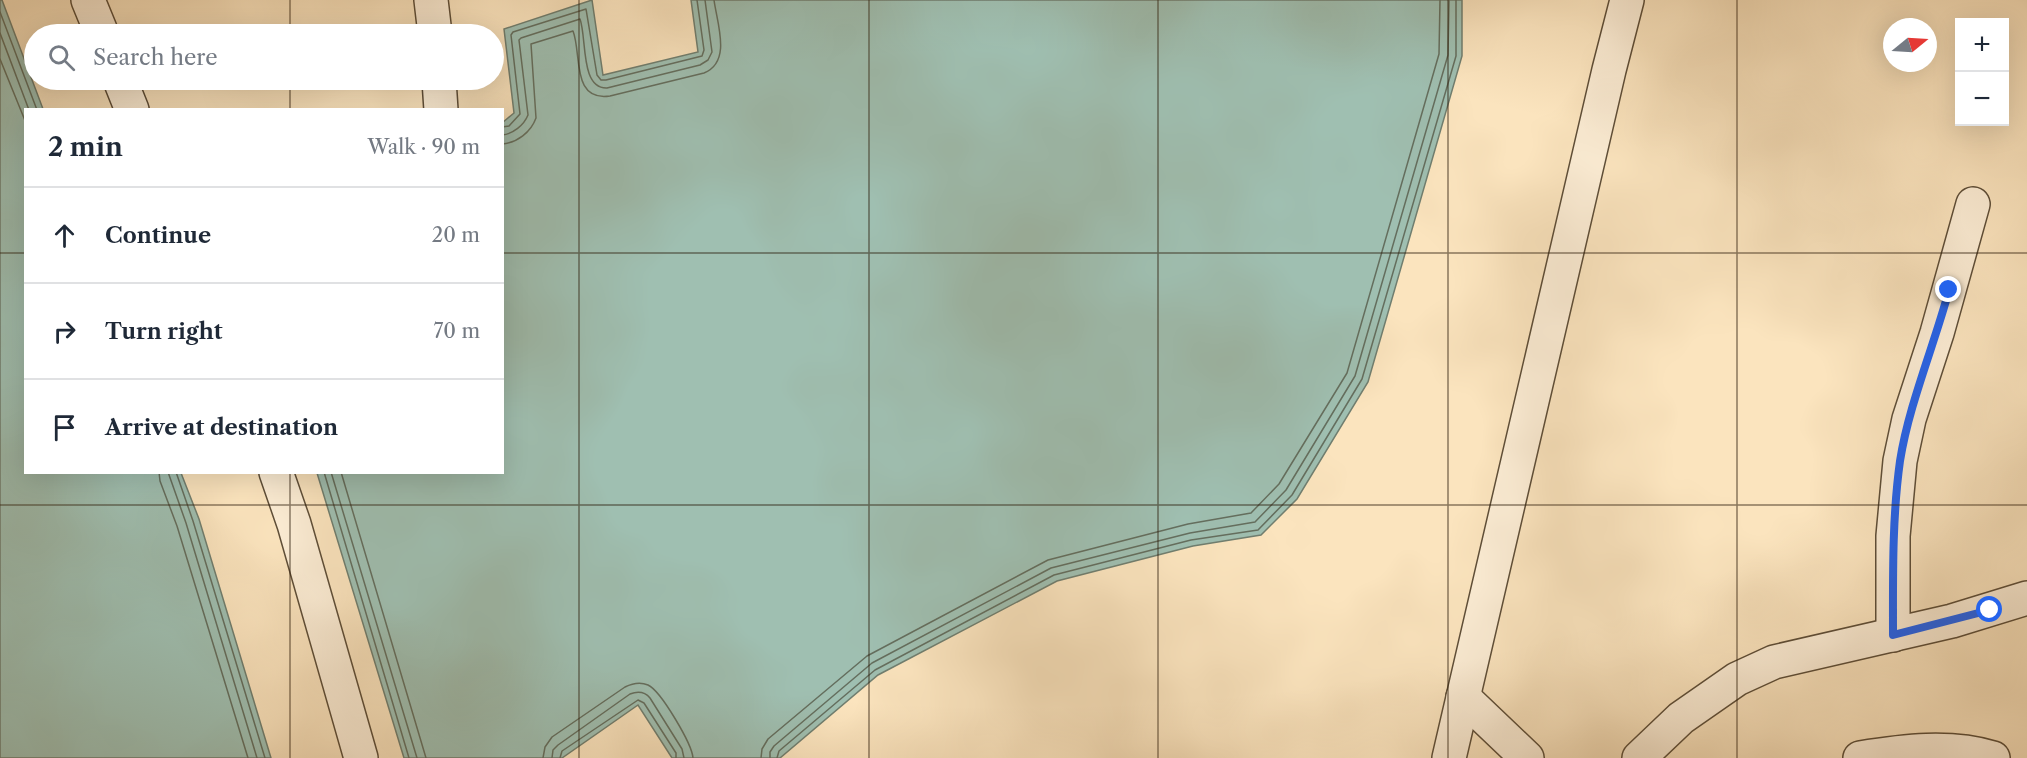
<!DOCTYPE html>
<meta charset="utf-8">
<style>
:root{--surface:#fff;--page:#f6f6f7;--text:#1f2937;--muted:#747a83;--line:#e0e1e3}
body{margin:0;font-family:"Libre Caslon Text",serif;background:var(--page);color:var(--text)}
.controls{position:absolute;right:18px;top:18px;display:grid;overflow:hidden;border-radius:0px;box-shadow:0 6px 24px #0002}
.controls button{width:54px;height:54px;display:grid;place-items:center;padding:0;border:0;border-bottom:2px solid var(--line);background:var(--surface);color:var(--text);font:30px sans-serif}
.compass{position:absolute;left:1883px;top:18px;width:54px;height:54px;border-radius:50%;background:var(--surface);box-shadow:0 6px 24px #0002;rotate:72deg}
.stop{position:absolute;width:18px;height:18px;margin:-14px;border:4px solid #2563eb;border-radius:50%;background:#fff}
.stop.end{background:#2563eb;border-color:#fff;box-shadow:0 2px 6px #0008}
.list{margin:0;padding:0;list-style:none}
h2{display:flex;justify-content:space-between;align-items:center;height:78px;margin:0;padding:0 24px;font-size:26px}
h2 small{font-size:20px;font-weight:400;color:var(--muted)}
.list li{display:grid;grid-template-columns:39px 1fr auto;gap:18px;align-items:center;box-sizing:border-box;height:96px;padding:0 24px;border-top:2px solid var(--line)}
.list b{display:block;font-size:22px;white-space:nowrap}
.list em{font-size:20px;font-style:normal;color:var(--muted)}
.icon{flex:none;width:33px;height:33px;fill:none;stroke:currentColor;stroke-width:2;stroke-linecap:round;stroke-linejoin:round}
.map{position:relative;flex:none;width:2027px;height:758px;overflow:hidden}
.search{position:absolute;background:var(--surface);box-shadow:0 6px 24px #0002;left:24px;top:24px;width:480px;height:66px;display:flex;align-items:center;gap:15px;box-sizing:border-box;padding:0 21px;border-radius:33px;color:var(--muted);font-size:22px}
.panel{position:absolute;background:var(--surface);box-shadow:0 6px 24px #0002;left:24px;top:108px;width:480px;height:366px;border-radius:0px}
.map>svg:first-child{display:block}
.water{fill:#9fbfb1;stroke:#707e6f;stroke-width:1.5}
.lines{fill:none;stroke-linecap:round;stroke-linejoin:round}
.shore{stroke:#646e5e;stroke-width:1.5}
.minor-casing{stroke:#5e4e38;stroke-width:36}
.minor{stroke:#fcedd5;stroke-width:33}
.route{stroke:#2563eb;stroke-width:8}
.grid{fill:none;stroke:#291c0b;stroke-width:1.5;stroke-opacity:0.55}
</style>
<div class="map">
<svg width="2027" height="758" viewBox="0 0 2027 758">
<rect width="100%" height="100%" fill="#fbe4be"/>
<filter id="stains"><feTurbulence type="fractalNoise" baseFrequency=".00333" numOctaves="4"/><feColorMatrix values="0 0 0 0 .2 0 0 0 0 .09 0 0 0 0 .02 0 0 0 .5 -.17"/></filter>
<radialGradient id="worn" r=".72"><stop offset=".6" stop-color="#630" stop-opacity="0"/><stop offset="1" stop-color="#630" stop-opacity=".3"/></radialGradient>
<!-- water -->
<g class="water">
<path d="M0,0h2l41,109 -17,1v362l155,1 18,46 72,239h-271z"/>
<path d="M592,0l11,75 95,-23 -7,-52h771v56l-94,326 -71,117 -36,36 -68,11 -136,35 -179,94 -98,83h-108l-34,-53 -76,53h-158l-87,-285 185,-1v-349l12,-10 -10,-84z"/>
</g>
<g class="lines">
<!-- shore -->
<g class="shore">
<path d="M0,12l37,98"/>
<path d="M0,33l29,77"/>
<path d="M0,59l26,64"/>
<path d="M502,127l7,-1 11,-12 -9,-79 2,-3 73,-23 11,66 4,5h5l96,-24 2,-6 -7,-50"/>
<path d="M502,135c11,-1 22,-10 26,-20l-9,-75 2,-2 59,-19c7,19 0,70 27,69l93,-23 8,-5 4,-8 -7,-52"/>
<path d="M502,144c15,-1 29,-12 34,-26l-5,-74 42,-13c9,23 -2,71 37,65l94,-23c28,-11 13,-50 10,-73"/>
<path d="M159,472l1,9 17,45 71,232"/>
<path d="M168,472l18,51 71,235"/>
<path d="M176,472l17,49 72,237"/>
<path d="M324,472l85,286"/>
<path d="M331,472l86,286"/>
<path d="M341,472l85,286"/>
<path d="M543,758l2,-11 7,-10 73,-50c8,-4 16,-5 23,-2 13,6 44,59 45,73"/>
<path d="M552,758l1,-8 5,-5 72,-51c8,-3 15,-2 20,4l32,51 2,9"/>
<path d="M560,758l2,-7 76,-51 6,3 32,50v5"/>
<path d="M761,758l1,-9 6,-10 99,-83 181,-96 140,-36 63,-11 28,-29 68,-111 92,-319 1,-54"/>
<path d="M770,758v-6l4,-6 98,-83 179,-95 139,-35 65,-11 31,-32 69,-114 93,-321 1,-55"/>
<path d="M777,758l2,-7 96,-81 179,-95 137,-35 67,-10 34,-35 70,-116 94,-323v-56"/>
</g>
<defs>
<g id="minor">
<path d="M88,0l14,34"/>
<path d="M431,0l4,34"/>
<path d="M120,80l12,30"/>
<path d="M439,80l2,30"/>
<path d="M276,472l18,52 67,234"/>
<path d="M1893,635v-99l7,-75 9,-42 28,-86 36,-129"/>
<path d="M1463,697l64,61"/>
<path d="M1449,758l160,-688 18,-70"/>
<path d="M1639,758l42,-40 56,-39 37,-17 178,-41 75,-23"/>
<path d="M1860,758c43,-7 90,-13 133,0"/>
</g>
</defs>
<!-- minor casing -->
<use href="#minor" class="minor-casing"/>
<!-- minor -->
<use href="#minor" class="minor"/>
</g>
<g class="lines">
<!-- route -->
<path class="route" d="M1949,290c-15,56 -40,114 -49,171 -8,58 -7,116 -7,174l97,-25"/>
</g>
<!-- grid -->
<path class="grid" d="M290,0v34M579,0v758M869,0v758M1158,0v758M1448,0v758M1737,0v758M290,80v30M0,253h26M502,253h1525M290,472v286M0,505h2027"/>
<rect width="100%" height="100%" filter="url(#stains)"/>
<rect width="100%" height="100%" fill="url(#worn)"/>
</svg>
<div class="controls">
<button>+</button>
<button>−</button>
</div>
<svg class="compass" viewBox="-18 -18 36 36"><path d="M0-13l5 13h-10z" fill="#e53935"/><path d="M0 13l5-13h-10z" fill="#747a83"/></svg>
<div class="stop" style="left:1990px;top:610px"></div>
<div class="stop end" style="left:1949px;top:290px"></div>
<div class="search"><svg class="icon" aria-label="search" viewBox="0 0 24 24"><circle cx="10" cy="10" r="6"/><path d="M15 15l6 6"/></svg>Search here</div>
<section class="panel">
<h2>2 min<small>Walk · 90 m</small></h2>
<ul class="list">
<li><svg class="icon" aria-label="ahead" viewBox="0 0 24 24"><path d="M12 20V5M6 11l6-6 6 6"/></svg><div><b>Continue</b></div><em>20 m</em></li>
<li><svg class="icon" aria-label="right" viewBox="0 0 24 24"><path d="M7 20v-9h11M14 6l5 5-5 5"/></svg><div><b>Turn right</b></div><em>70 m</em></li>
<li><svg class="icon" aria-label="arrive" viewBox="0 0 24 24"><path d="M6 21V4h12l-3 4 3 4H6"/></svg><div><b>Arrive at destination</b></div></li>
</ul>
</section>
</div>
